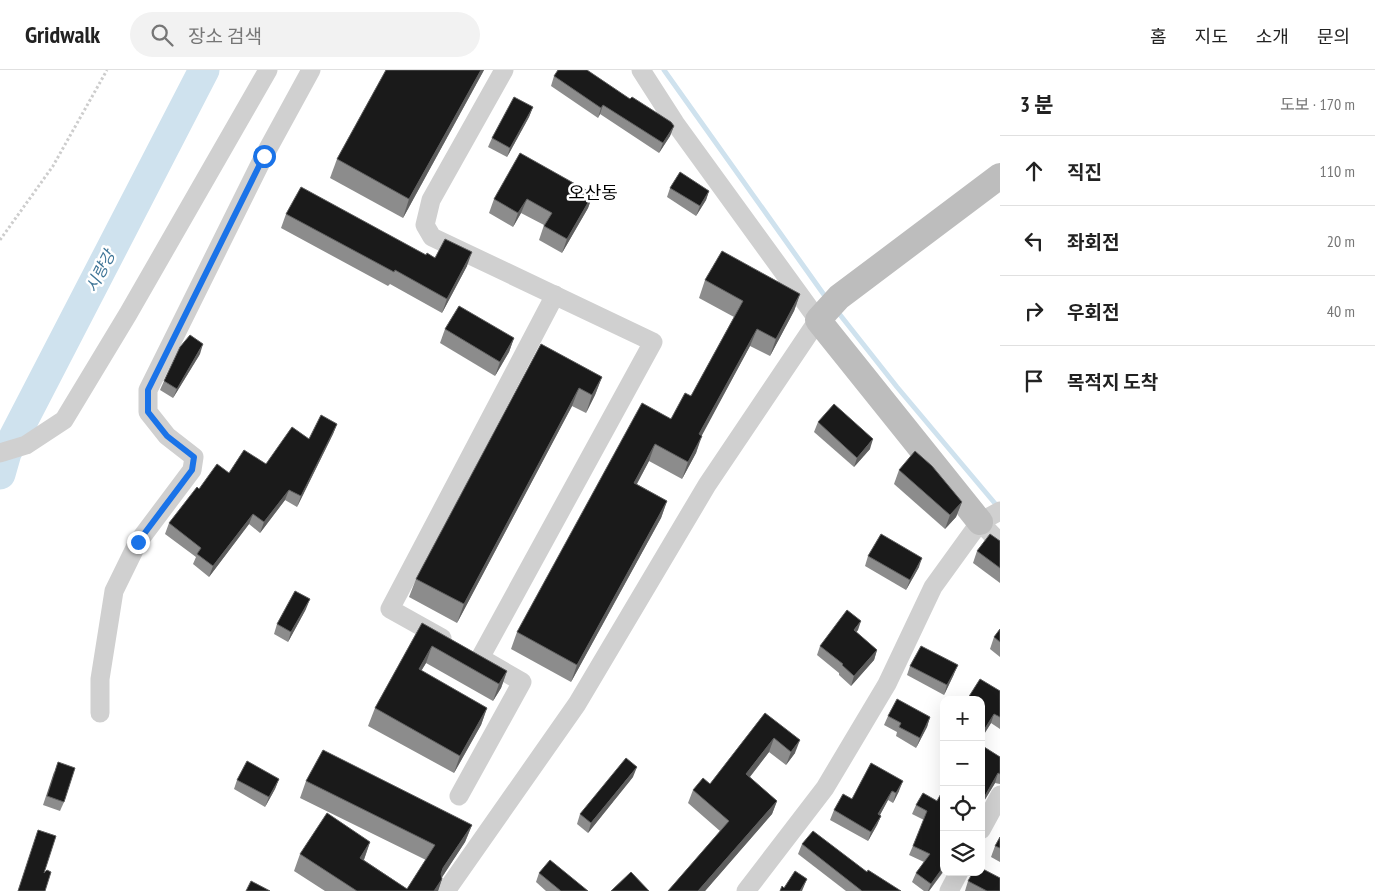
<!DOCTYPE html>
<html lang="ko">
<meta charset="utf-8">
<style>
:root{--surface:#fff;--page:#f2f2f2;--text:#222;--muted:#767676;--line:#e0e0e0}
body{margin:0;font-family:"PT Sans Narrow","Noto Sans KR",sans-serif;background:var(--page);color:var(--text)}
.controls{position:absolute;right:15px;bottom:15px;display:grid;overflow:hidden;border-radius:10px;box-shadow:0 5px 20px #0002}
.controls button{width:45px;height:45px;display:grid;place-items:center;padding:0;border:0;border-bottom:1px solid var(--line);background:var(--surface);color:var(--text);font:25px sans-serif}
.stop{position:absolute;width:15px;height:15px;margin:-11px;border:4px solid #1a73e8;border-radius:50%;background:#fff}
.stop.end{background:#1a73e8;border-color:#fff;box-shadow:0 1px 5px #0008}
.list{margin:0;padding:0;list-style:none}
h2{display:flex;justify-content:space-between;align-items:center;height:65px;margin:0;padding:0 20px;font-size:21px}
h2 small{font-size:16px;font-weight:400;color:var(--muted)}
.list li{display:grid;grid-template-columns:32px 1fr auto;gap:15px;align-items:center;box-sizing:border-box;height:70px;padding:0 20px;border-top:1px solid var(--line)}
.list b{display:block;font-size:19px;white-space:nowrap}
.list em{font-size:16px;font-style:normal;color:var(--muted)}
.icon{flex:none;width:28px;height:28px;fill:none;stroke:currentColor;stroke-width:2;stroke-linecap:round;stroke-linejoin:round}
.map{position:relative;flex:none;width:1000px;height:821px;overflow:hidden}
header{display:flex;align-items:center;gap:30px;box-sizing:border-box;height:70px;padding:0 25px;background:var(--surface);border-bottom:1px solid var(--line)}
header strong{font-size:24px}
nav{display:flex;gap:28px;margin-inline-start:auto;font-size:18px}
.search{width:350px;height:45px;background:var(--page);display:flex;align-items:center;gap:12px;box-sizing:border-box;padding:0 18px;border-radius:28px;color:var(--muted);font-size:19px}
main{display:flex}
aside{flex:1;background:var(--surface)}
.map>svg:first-child{display:block}
.lines{fill:none;stroke-linecap:round;stroke-linejoin:round}
.stream{stroke:#cfe2ee;stroke-width:5}
.river{stroke:#cfe2ee;stroke-width:31}
.path{stroke:#cdcdcd;stroke-width:3;stroke-dasharray:2.5 2.5;stroke-linecap:butt}
.street{stroke:#d0d0d0;stroke-width:19}
.secondary{stroke:#bdbdbd;stroke-width:26}
.wall{fill:#8c8c8c}
.shaded-wall{fill:#5f5f5f}
.building{fill:#1a1a1a;stroke:#5f5f5f}
.route{stroke:#1a73e8;stroke-width:6}
.labels{text-anchor:middle;stroke-width:5;stroke-linejoin:round;paint-order:stroke}
.water-label{font-size:16px;font-style:italic;fill:#3f7597;stroke:#fff}
.quarter-label{font-size:18px;fill:#000;stroke:#fff}
</style>
<header>
<strong>Gridwalk</strong>
<div class="search"><svg class="icon" aria-label="search" viewBox="0 0 24 24"><circle cx="10" cy="10" r="6"/><path d="M15 15l6 6"/></svg>장소 검색</div>
<nav><a>홈</a><a>지도</a><a>소개</a><a>문의</a></nav>
</header>
<main>
<div class="map">
<svg width="1000" height="821" viewBox="0 0 1000 821">
<rect width="100%" height="100%" fill="#fff"/>
<g class="lines">
<!-- stream -->
<g class="stream">
<path d="M664,0l163,229"/>
<path d="M837,241l60,76 101,120"/>
</g>
<!-- river -->
<path class="river" d="M0,404l6,-21 198,-383"/>
<!-- path -->
<path class="path" d="M0,170l53,-74 54,-96"/>
<!-- street -->
<g class="street">
<path d="M0,383l26,-8 38,-25 64,-106 140,-244"/>
<path d="M980,452l20,21"/>
<path d="M442,568l-52,-29 165,-314"/>
<path d="M480,588l173,-316 -221,-105 -7,-12 6,-25 73,-130"/>
<path d="M100,643v-34l14,-88 24,-49 54,-72 2,-13 -27,-21 -19,-24v-22l116,-234 47,-86"/>
<path d="M459,726l63,-114 -38,-22"/>
<path d="M981,760l19,-35"/>
<path d="M446,821l131,-187 130,-219 111,-165 -143,-197 -34,-53"/>
<path d="M746,821l79,-103 62,-104 46,-97 47,-65 20,-11"/>
<path d="M949,821l10,-19"/>
</g>
<!-- secondary -->
<path class="secondary" d="M980,452l-162,-202 21,-23 161,-121"/>
</g>
<!-- wall -->
<g class="wall">
<path d="M386,0h98l-81,148 -73,-40 7,-19z"/>
<path d="M554,6l76,23 44,27 -4,10 -11,17 -59,-39 -2,4 -47,-32z"/>
<path d="M533,37l-4,10 -22,40 -19,-10 4,-9z"/>
<path d="M670,118l39,3 -3,9 -10,16 -29,-19z"/>
<path d="M593,124l-5,14 -26,45 -23,-13 5,-15 -23,-12 -8,14 -24,-14 5,-14z"/>
<path d="M286,144l140,41 41,11 -25,47 -52,-29 -2,2 -107,-58z"/>
<path d="M705,210l95,14 -6,17 -24,45 -20,-10 -49,90 -5,17 -14,26 -33,-18 -12,23 30,17 -6,17 -90,164 -60,-33 6,-17 154,-213 20,-23 43,-79 -35,-19z"/>
<path d="M445,259l69,9 -5,14 -14,24 -55,-33z"/>
<path d="M541,274l61,33 -7,18 -9,18 -14,-7 -115,217 -48,-26 7,-18z"/>
<path d="M200,284l-27,44 -13,-8 4,-9z"/>
<path d="M818,352l52,27 -16,18 -40,-35z"/>
<path d="M337,354l-4,10 -36,73 -12,-7 -25,33 -11,-9 -40,53 -16,-13 3,-7 -31,-23 4,-11 30,-34 30,-16 37,-9 43,-25z"/>
<path d="M899,400l63,32 -6,15 -11,12 -51,-45z"/>
<path d="M1000,471v42l-27,-20 4,-12z"/>
<path d="M868,486l51,11 -13,23 -41,-24z"/>
<path d="M306,539l-18,33 -14,-8 3,-10z"/>
<path d="M422,553l85,48 -6,17 -8,13 -67,-38 -5,8 66,37 -6,17 -27,48 -86,-47 7,-18z"/>
<path d="M1000,559v28l-10,-8 4,-12z"/>
<path d="M858,560l-2,2 21,18 -3,10 -23,26 -12,-11v-2l-22,-18 3,-9z"/>
<path d="M910,596l44,8 -10,21 -37,-20z"/>
<path d="M1000,621v38l-9,-6 -10,16v-39h-13v-2z"/>
<path d="M765,643l30,40 -9,12 -17,-13 -19,25 27,24 -5,13 -67,77h-37l52,-60 -32,-28 5,-13 17,-6z"/>
<path d="M888,646l42,1 -3,10 -11,21 -20,-12 1,-4 -13,-7z"/>
<path d="M981,675l19,12v27l-5,-1 -14,23z"/>
<path d="M871,693l28,28 -6,12 -5,-3 -8,15 1,1 -4,9 -9,16 -38,-21 4,-10 18,-11z"/>
<path d="M54,702l10,30 -4,9 -17,-6z"/>
<path d="M633,707l-45,56 -11,-9 3,-10z"/>
<path d="M279,709l-4,10 -10,18 -31,-18 3,-9z"/>
<path d="M306,711l166,44 -7,17 -23,35v2l-4,12h-113l-31,-20 6,-17 70,-12 -6,18 43,29 19,-29 -126,-62z"/>
<path d="M944,718v83l-15,20h-5l-12,-9 4,-9 8,-11 -15,-7 15,-35 -12,-6 4,-9 21,-4z"/>
<path d="M1000,767v25l-9,-5 4,-11z"/>
<path d="M802,774l65,28 34,19h-55l-48,-37z"/>
<path d="M539,803l49,18h-42l-10,-9z"/>
<path d="M968,811l32,10h-35z"/>
</g>
<!-- shaded-wall -->
<g class="shaded-wall">
<path d="M481,0h3l-81,148 6,-19z"/>
<path d="M603,35l-3,9 -2,4 3,-10z"/>
<path d="M533,37l-4,10 -22,40 3,-9z"/>
<path d="M674,56l-4,10 -11,17 4,-10z"/>
<path d="M709,121l-3,9 -10,16 4,-10z"/>
<path d="M593,124l-5,14 -26,45 5,-14z"/>
<path d="M527,129l-6,14 -8,14 5,-14z"/>
<path d="M472,182l-5,14 -25,47 5,-14z"/>
<path d="M800,224l-6,17 -24,45 6,-17z"/>
<path d="M757,259l-7,17 -57,106 6,-18z"/>
<path d="M514,268l-5,14 -14,24 5,-14z"/>
<path d="M203,274l-3,10 -27,44 4,-9z"/>
<path d="M602,307l-7,18 -9,18 6,-18z"/>
<path d="M579,318l-7,18 -115,217 7,-19z"/>
<path d="M337,354l-4,10 -36,73 4,-11z"/>
<path d="M702,366l-6,17 -14,26 6,-17z"/>
<path d="M873,369l-3,10 -16,18 3,-9z"/>
<path d="M655,374l-6,17 -21,39 6,-17z"/>
<path d="M289,420l-4,10 -25,33 4,-11z"/>
<path d="M667,431l-6,17 -90,164 6,-17z"/>
<path d="M962,432l-6,15 -11,12 5,-14z"/>
<path d="M253,444l-4,10 -40,53 4,-11z"/>
<path d="M922,488l-3,9 -13,23 4,-10z"/>
<path d="M310,529l-4,10 -18,33 3,-10z"/>
<path d="M861,551l-3,9 -7,9 3,-9z"/>
<path d="M432,576l-6,17 -14,23 7,-17z"/>
<path d="M877,580l-3,10 -23,26 3,-10z"/>
<path d="M958,595l-4,9 -10,21 3,-10z"/>
<path d="M507,601l-6,17 -8,13 6,-17z"/>
<path d="M487,638l-6,17 -27,48 6,-17z"/>
<path d="M994,644l-3,9 -10,16v-4z"/>
<path d="M930,647l-3,10 -11,21 4,-10z"/>
<path d="M774,668l-5,14 -28,36 5,-14z"/>
<path d="M800,670l-5,13 -9,12 5,-13z"/>
<path d="M637,697l-4,10 -45,56 3,-10z"/>
<path d="M998,703l-3,10 -14,23v-3z"/>
<path d="M279,709l-4,10 -10,18 4,-10z"/>
<path d="M903,711l-4,10 -6,12 3,-10z"/>
<path d="M892,721l-4,9 -13,24 3,-10z"/>
<path d="M777,731l-5,13 -67,77h-7z"/>
<path d="M881,746l-4,9 -9,16 3,-9z"/>
<path d="M472,755l-7,17 -28,43 6,-17z"/>
<path d="M370,772l-6,17 -10,16 6,-17z"/>
<path d="M944,796v4l-15,21h-1l3,-7z"/>
<path d="M442,809l-4,12h-4z"/>
<path d="M807,809l-5,12h-2z"/>
</g>
<!-- building -->
<g class="building">
<path d="M386,0h95l-72,129 -72,-40z"/>
<path d="M558,0h29l43,29 2,-2 39,25 3,4 -11,17 -60,-38 -2,3 -47,-32z"/>
<path d="M514,27l19,10 -23,41 -18,-10z"/>
<path d="M520,83l73,41 -26,45 -23,-13 8,-13 -25,-14 -9,14 -24,-14z"/>
<path d="M680,102l29,19 -9,15 -30,-18z"/>
<path d="M301,117l125,68 1,-2 8,5 10,-19 27,13 -25,47 -52,-29 -1,2 -108,-58z"/>
<path d="M722,181l78,43 -24,45 -19,-10 -58,105 3,2 -14,26 -33,-18 -21,39 33,18 -90,164 -60,-33 125,-229 29,16 14,-26 6,3 52,-95 -38,-21z"/>
<path d="M459,236l55,32 -14,24 -55,-33z"/>
<path d="M190,265l13,9 -26,45 -13,-8 16,-34z"/>
<path d="M541,274l61,33 -10,18 -13,-7 -115,216 -48,-25z"/>
<path d="M834,334l39,35 -16,19 -39,-36z"/>
<path d="M321,345l16,9 -36,72 -12,-6 -25,32 -11,-8 -40,52 -16,-12 4,-6 -32,-25 28,-36 2,2 18,-25 12,9 15,-23 22,14 26,-37 17,12z"/>
<path d="M915,381l17,15 30,36 -12,13 -51,-45z"/>
<path d="M881,464l41,24 -12,22 -42,-24z"/>
<path d="M990,464l10,7v27l-23,-17z"/>
<path d="M295,521l15,8 -19,33 -14,-8z"/>
<path d="M847,540l14,11 -7,9 23,20 -23,26 -12,-11 1,-1 -23,-18z"/>
<path d="M422,553l85,48 -8,13 -67,-38 -13,23 68,39 -27,48 -85,-48z"/>
<path d="M1000,559v13l-6,-5z"/>
<path d="M921,576l37,19 -11,20 -37,-19z"/>
<path d="M980,609l20,12v26l-6,-3 -13,21v-35h-10l-3,-2z"/>
<path d="M897,629l33,18 -10,21 -21,-11 2,-4 -13,-7z"/>
<path d="M765,643l35,27 -9,12 -17,-14 -28,36 31,27 -79,90h-30l61,-70 -36,-31 10,-12 7,6z"/>
<path d="M981,675l19,12v17l-2,-1 -17,30z"/>
<path d="M323,680l149,75 -29,43 -2,6 1,5 -8,12h-77l-57,-37 27,-41 43,29 -10,16 47,31 28,-44 -129,-64z"/>
<path d="M626,688l11,9 -46,56 -11,-9z"/>
<path d="M247,691l32,18 -10,18 -32,-17z"/>
<path d="M58,692l17,6 -11,34 -17,-6z"/>
<path d="M871,693l32,18 -7,12 -4,-2 -14,23 3,2 -10,16 -37,-22 9,-16 9,5z"/>
<path d="M944,718v78l-13,18 -15,-11 14,-19 -17,-8 14,-35 -11,-6 7,-12 14,8z"/>
<path d="M38,760l18,6 -12,37 3,-3 4,2 -6,19h-27z"/>
<path d="M813,761l54,41 1,-2 33,21h-39l-60,-47z"/>
<path d="M1000,767v11l-5,-2z"/>
<path d="M550,790l38,31h-27l-22,-18z"/>
<path d="M981,798l19,10v13h-13l-19,-10 5,-9h8z"/>
<path d="M795,801l12,8 -7,12h-20l2,-5 2,2z"/>
<path d="M631,802l18,19h-38z"/>
<path d="M251,811l19,10h-24z"/>
</g>
<g class="lines">
<!-- route -->
<path class="route" d="M138,472l54,-72 2,-13 -27,-21 -19,-24v-22l116,-234"/>
</g>
<g class="labels">
<!-- water labels -->
<g class="water-label">
<text transform="translate(100 201) rotate(-63)" y="6">시량강</text>
</g>
<!-- quarter labels -->
<g class="quarter-label">
<text x="593" y="129">오산동</text>
</g>
</g>
</svg>
<div class="controls">
<button>+</button>
<button>−</button>
<button><svg class="icon" aria-label="locate" viewBox="0 0 24 24"><circle cx="12" cy="12" r="6"/><path d="M12 2v4M12 18v4M2 12h4M18 12h4"/></svg></button>
<button><svg class="icon" aria-label="layers" viewBox="0 0 24 24"><path d="M12 4l9 5-9 5-9-5zM3 14l9 5 9-5"/></svg></button>
</div>
<div class="stop" style="left:264px;top:86px"></div>
<div class="stop end" style="left:138px;top:472px"></div>
</div>
<aside>
<h2>3 분<small>도보 · 170 m</small></h2>
<ul class="list">
<li><svg class="icon" aria-label="ahead" viewBox="0 0 24 24"><path d="M12 20V5M6 11l6-6 6 6"/></svg><div><b>직진</b></div><em>110 m</em></li>
<li><svg class="icon" aria-label="left" viewBox="0 0 24 24"><path d="M17 20v-9H6M10 6l-5 5 5 5"/></svg><div><b>좌회전</b></div><em>20 m</em></li>
<li><svg class="icon" aria-label="right" viewBox="0 0 24 24"><path d="M7 20v-9h11M14 6l5 5-5 5"/></svg><div><b>우회전</b></div><em>40 m</em></li>
<li><svg class="icon" aria-label="arrive" viewBox="0 0 24 24"><path d="M6 21V4h12l-3 4 3 4H6"/></svg><div><b>목적지 도착</b></div></li>
</ul>
</aside>
</main>
